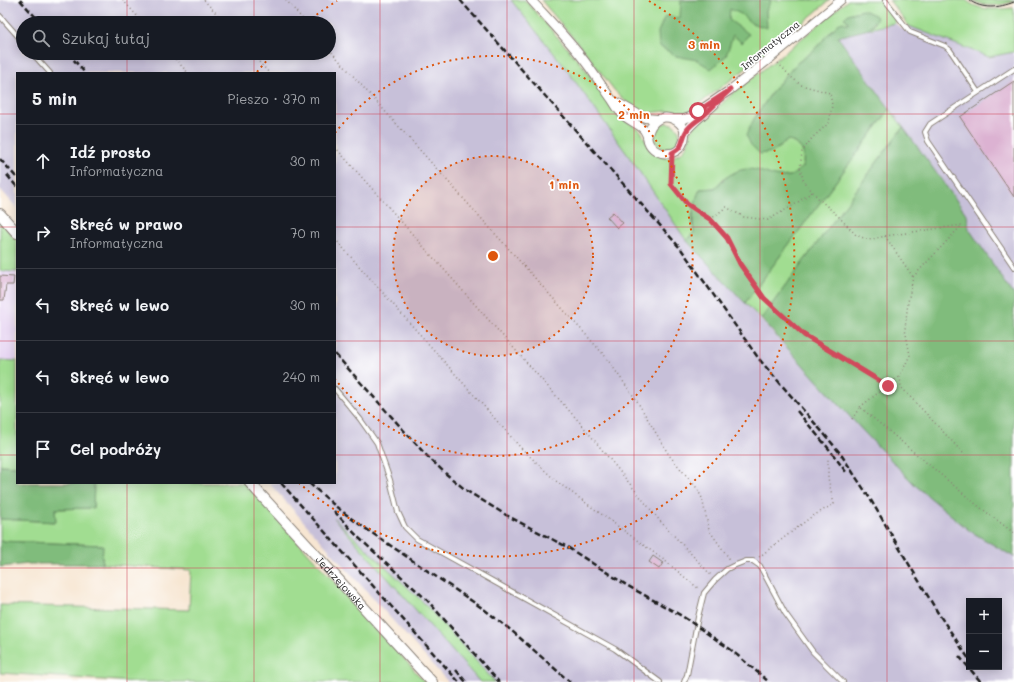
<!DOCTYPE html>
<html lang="pl">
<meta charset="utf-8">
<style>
:root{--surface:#171b24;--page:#242831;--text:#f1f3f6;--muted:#9ea1a6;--line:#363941}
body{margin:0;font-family:Mali,sans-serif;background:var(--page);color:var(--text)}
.controls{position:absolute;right:12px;bottom:12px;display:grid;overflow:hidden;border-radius:0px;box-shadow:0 2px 10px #0003}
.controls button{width:36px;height:36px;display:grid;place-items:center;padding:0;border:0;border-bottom:1px solid var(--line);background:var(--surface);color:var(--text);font:20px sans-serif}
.stop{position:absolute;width:12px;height:12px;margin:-9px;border:3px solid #d1495b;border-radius:50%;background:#fff}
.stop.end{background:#d1495b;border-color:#fff;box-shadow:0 1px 4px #0008}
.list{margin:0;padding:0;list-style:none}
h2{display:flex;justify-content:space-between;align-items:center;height:52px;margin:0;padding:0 16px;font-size:17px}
h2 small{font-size:13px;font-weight:400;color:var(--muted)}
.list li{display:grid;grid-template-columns:26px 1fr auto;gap:12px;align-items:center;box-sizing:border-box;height:72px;padding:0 16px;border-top:1px solid var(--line)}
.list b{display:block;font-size:15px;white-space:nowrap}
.list p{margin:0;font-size:13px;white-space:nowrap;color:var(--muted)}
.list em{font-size:13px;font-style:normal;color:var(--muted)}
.icon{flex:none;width:22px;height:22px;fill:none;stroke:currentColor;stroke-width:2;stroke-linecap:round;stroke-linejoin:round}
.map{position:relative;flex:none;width:1014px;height:682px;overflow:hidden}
.search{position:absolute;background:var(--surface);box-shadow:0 2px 10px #0003;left:16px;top:16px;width:320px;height:44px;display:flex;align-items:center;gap:10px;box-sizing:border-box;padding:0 14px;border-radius:22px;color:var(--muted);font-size:15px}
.panel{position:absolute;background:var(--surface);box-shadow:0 2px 10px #0003;left:16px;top:72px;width:320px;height:412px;border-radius:0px}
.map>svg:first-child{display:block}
.built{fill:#e5d3f1}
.industrial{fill:#c7c0d9;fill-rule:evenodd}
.green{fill:#a1dd91;stroke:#5e7c56}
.forest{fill:#80bc7b;stroke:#4e6c4c}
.building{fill:#dcb2d2}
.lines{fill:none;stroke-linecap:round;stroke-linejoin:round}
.service-casing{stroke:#8a8177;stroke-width:6}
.minor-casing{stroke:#8a8177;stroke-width:10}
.tertiary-casing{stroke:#8a8177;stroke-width:12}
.path{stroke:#8a8177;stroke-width:1.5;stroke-dasharray:1 3;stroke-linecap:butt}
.service{stroke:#fff;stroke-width:4}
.minor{stroke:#fff;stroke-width:8}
.tertiary{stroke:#fff;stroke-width:10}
.tram{stroke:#1c1c1c;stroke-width:1}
.rail{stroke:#1c1c1c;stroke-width:2.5;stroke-dasharray:6 3;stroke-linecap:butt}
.route{stroke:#d1495b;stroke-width:5}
.grid{fill:none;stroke:#d1495b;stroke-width:1;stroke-opacity:0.55}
.ring{fill:none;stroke:#de560d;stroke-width:2;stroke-dasharray:2 4}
.labels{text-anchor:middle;stroke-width:3.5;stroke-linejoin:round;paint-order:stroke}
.street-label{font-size:10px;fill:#1c1c1c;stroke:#fff}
.centre{fill:#de560d;stroke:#fff;stroke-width:2}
.ring-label{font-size:12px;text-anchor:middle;font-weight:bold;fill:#de560d;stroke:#fff;stroke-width:3.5;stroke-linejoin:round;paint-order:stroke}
</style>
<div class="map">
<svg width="1014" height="682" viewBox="0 0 1014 682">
<rect width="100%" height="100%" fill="#fff"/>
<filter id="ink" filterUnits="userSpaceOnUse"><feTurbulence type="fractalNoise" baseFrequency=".025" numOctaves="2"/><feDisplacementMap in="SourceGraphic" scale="8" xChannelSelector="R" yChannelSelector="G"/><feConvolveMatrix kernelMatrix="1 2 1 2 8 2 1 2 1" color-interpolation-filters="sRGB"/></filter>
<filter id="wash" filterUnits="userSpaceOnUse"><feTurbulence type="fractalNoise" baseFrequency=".012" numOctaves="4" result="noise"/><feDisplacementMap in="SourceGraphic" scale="16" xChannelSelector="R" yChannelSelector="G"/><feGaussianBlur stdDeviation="0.9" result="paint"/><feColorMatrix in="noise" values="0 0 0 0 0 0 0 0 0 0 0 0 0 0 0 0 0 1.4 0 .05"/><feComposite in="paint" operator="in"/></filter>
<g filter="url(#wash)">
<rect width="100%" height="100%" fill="#f7e6d2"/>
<!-- built -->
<path class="built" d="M0,271l17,1v89l-17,-1z"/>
<!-- industrial -->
<g class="industrial">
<path d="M0,0h511l54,67 72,101 49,72 229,245 55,46 44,26v125h-566l-179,-199h66v-410h-318v135l-17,-19zM23,23h306v30h-306zM969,601h30v66h-30z"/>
<path d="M895,23l9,6 5,-3 80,31 25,-5v243l-45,-66 -2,-14 -129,-178z"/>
</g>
<!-- green -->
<g class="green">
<path d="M511,0h14l58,66 33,47 25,18 9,19 4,4 11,4h5l11,-5 6,-7 4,-15 4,-6 18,-13 19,-18 56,-44 60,-50h34l14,18 -1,5 -26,6 6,-6 -12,-13 -15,4v11l-10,-1 -26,28 -15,11 -23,26 -20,30 19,33 15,-12c16,8 16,10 15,27l-12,9 -17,1 -19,-7 -31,8 -9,10 -15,1 -8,26 2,18 -8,7 -49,-72 -72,-101z"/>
<path d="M541,0h289l-60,50 -80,61 -6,2 -17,-2 -18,2 -10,-3 -14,-9 -10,-10 -29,-38z"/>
<path d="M889,0h77c14,12 31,9 48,8v44l-25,5 -80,-31z"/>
<path d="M972,0h42v1c-14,5 -29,7 -42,-1z"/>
<path d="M890,109l13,18 -142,192 -16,-16z"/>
<circle cx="667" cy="136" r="13"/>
<path d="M0,221l17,20v31l-17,-1z"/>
<path d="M0,360l17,1v105l-17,-1z"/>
<path d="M94,483h151l180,199h-291l-134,-9v-68l189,5 2,-40 -89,-6v-19l-102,-4v-22l55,3v-13l38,-1z"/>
<path d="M334,518l88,83 73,81h-15z"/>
</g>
<!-- forest -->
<g class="forest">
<path d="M685,0h86l-5,11 1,17 -16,-5 -10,-9 -11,-5 -1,11 20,14 -7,9 -9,-8 -7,21 -15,13 -14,-9 -21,-4 -17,-10 -1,-14 7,-16 15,2 1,-17z"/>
<path d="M863,10l12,5 2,3 -8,11 -31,8 52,72 -145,194 -59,-63 8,-7c-2,-16 -1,-29 6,-44l15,-1c11,-12 24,-22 41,-18 12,3 20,9 34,6 4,-1 9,-6 13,-9 1,-16 1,-20 -15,-27l-15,12 -13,2 -9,-9 -5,-10 8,-16 20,-30 23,-26 15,-11 26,-28 5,-2 5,2v-3l-4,-3 4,-4z"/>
<path d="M903,127l64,88 2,14 45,66v262l-44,-26 -55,-46 -52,-54 -102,-112z"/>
<path d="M0,465l17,1v17h77l-1,25 -38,1 1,13 -56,-3z"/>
<path d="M0,541l103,4 -1,19h-73l-29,3z"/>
</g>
<g id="blocks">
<!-- building -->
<g class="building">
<path d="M1014,81v116l-54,-80z"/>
<path d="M613,212l10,11 -6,5 -10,-11z"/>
<path d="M0,276l14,1 -1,8h-7l-2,15h-4z"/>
<path d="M653,556l10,7 -4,6 -10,-7z"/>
</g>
</g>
</g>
<g filter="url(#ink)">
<use href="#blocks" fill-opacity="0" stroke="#8a8177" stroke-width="1"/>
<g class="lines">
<defs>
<g id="service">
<path d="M885,0l25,32 35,14 5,4 28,42"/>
<path d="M0,16l23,26"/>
<path d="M32,53l18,20"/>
<path d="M1014,69l-84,55 -5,8 3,9 86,126"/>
<path d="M335,389l25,30 17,24 13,37 8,32 7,15 12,12 198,110 45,33"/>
<path d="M684,682l3,-7 11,-58 6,-24 11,-13 12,-11 6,-3 13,-5h7l7,5 25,47 28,39 30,30"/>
</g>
<g id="minor">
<path d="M531,0c20,22 41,43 58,67 7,10 14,20 21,30 4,5 7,12 12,17 6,7 16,9 22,16 3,4 3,6 4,11 3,9 13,14 22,12 5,0 9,-3 12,-8 14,-23 -27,-43 -34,-10"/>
<path d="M615,101l30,17 12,1"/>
<path d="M675,119h9l6,-2 40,-27 42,-33 69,-57"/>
<path d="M684,134c8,-12 21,-20 31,-30"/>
</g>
<g id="tertiary">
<path d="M0,214l17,19"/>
<path id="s1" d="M250,483l182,199"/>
</g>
</defs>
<!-- service casing -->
<use href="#service" class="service-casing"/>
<!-- minor casing -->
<use href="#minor" class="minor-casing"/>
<!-- tertiary casing -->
<use href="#tertiary" class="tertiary-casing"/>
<!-- path -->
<g class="path">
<path d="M123,0l20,23"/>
<path d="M204,0l21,23"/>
<path d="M286,0l20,23"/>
<path d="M329,49l276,307 32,45 32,54 27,32 6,11 7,32 22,31"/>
<path d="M170,53l18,20"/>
<path d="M251,53l18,20"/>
<path d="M778,63l13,14 10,8 29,8 2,12 -3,18 -17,15 -10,14 -2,17 4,13 16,18 18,16 18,19 13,5 16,-4 77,-11 -49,52 -5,25 -3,27 5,26 -10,21 1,11 62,66"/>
<path d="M335,147l247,278 78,96 51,54"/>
<path d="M672,161l-1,23 16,20 24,15 15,-12 18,10 24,3 26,-15 18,-13"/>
<path d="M711,219l16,19 12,26 25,34 40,37 84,51"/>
<path d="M885,236l28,41"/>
<path d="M335,239l186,209 35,33 108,79 35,29"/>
<path d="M860,407l40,-31"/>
<path d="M852,419l8,-12 117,98 37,28"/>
<path d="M759,557l52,-40 23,-13 -6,-26v-21"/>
</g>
<!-- service -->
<use href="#service" class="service"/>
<!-- minor -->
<use href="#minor" class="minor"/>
<!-- tertiary -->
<use href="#tertiary" class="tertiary"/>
<!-- tram -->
<path class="tram" d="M969,0c13,10 30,8 45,2"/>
<!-- rail -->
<g class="rail">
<path d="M20,0l21,23"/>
<path d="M460,0l221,249 78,110 66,76 15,18 29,44 69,116 31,46"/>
<path d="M68,53l17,20"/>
<path d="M0,159l17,19"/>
<path d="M7,175l10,12"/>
<path d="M335,354l90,100 20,19 22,18 39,24 61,32 61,39 54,30 48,33 39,33"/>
<path d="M797,411l32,38 17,23"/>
<path d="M281,483l178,199"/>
<path d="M309,483l25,22 22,17 129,88 27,21 58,51"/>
<path d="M334,511l25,27 68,62 72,82"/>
<path d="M959,656l22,26"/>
<path d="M456,670l10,12"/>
</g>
</g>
</g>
<g class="lines" filter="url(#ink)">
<!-- route -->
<path class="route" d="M698,111l32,-21c-9,8 -18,18 -27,26 -6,5 -12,8 -16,14 -7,10 -1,16 -15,23l-1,31 16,20 24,16 16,18 13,26 24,34 40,37 84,51"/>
</g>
<!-- grid -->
<path class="grid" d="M127,0v23M254,0v23M380,0v682M507,0v682M634,0v682M760,0v682M887,0v682M127,53v20M254,53v20M0,114h17M335,114h679M0,227h17M335,227h679M0,341h17M335,341h679M0,455h17M335,455h679M127,483v199M254,483v199M0,568h1014"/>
<!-- distance rings -->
<circle cx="493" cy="256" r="100" fill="#de560d" fill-opacity=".12"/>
<g class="ring">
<circle cx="493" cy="256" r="100"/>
<path d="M335 133A200 200 0 1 1 335 379"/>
<path d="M257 72A299 299 0 0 1 273 54M307 22A299 299 0 0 1 337 1M649 1A299 299 0 1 1 299 483"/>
</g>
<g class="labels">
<!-- street labels -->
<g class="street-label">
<text transform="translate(770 45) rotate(-39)" y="4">Informatyczna</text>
<text dy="4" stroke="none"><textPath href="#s1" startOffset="135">Jędrzejowska</textPath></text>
</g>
</g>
<circle cx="493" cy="256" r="6" class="centre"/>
<g class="ring-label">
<text x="704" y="49">3 min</text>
<text x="634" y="119">2 min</text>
<text x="564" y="189">1 min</text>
</g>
</svg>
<div class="controls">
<button>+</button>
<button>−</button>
</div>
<div class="stop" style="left:698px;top:111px"></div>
<div class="stop end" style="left:888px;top:386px"></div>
<div class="search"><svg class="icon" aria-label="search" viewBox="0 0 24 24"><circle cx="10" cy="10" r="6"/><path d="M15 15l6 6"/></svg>Szukaj tutaj</div>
<section class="panel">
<h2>5 min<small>Pieszo · 370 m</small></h2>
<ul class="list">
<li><svg class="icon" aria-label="ahead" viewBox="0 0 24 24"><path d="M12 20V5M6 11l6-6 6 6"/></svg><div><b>Idź prosto</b><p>Informatyczna</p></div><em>30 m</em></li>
<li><svg class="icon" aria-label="right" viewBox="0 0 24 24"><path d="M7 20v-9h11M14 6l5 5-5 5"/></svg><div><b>Skręć w prawo</b><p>Informatyczna</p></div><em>70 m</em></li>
<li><svg class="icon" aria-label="left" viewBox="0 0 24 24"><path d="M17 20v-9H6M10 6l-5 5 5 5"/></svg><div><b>Skręć w lewo</b></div><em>30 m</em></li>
<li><svg class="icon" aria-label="left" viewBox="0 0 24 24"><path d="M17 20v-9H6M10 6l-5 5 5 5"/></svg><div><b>Skręć w lewo</b></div><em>240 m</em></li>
<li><svg class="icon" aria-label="arrive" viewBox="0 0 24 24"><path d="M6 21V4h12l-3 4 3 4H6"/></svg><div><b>Cel podróży</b></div></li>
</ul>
</section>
</div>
